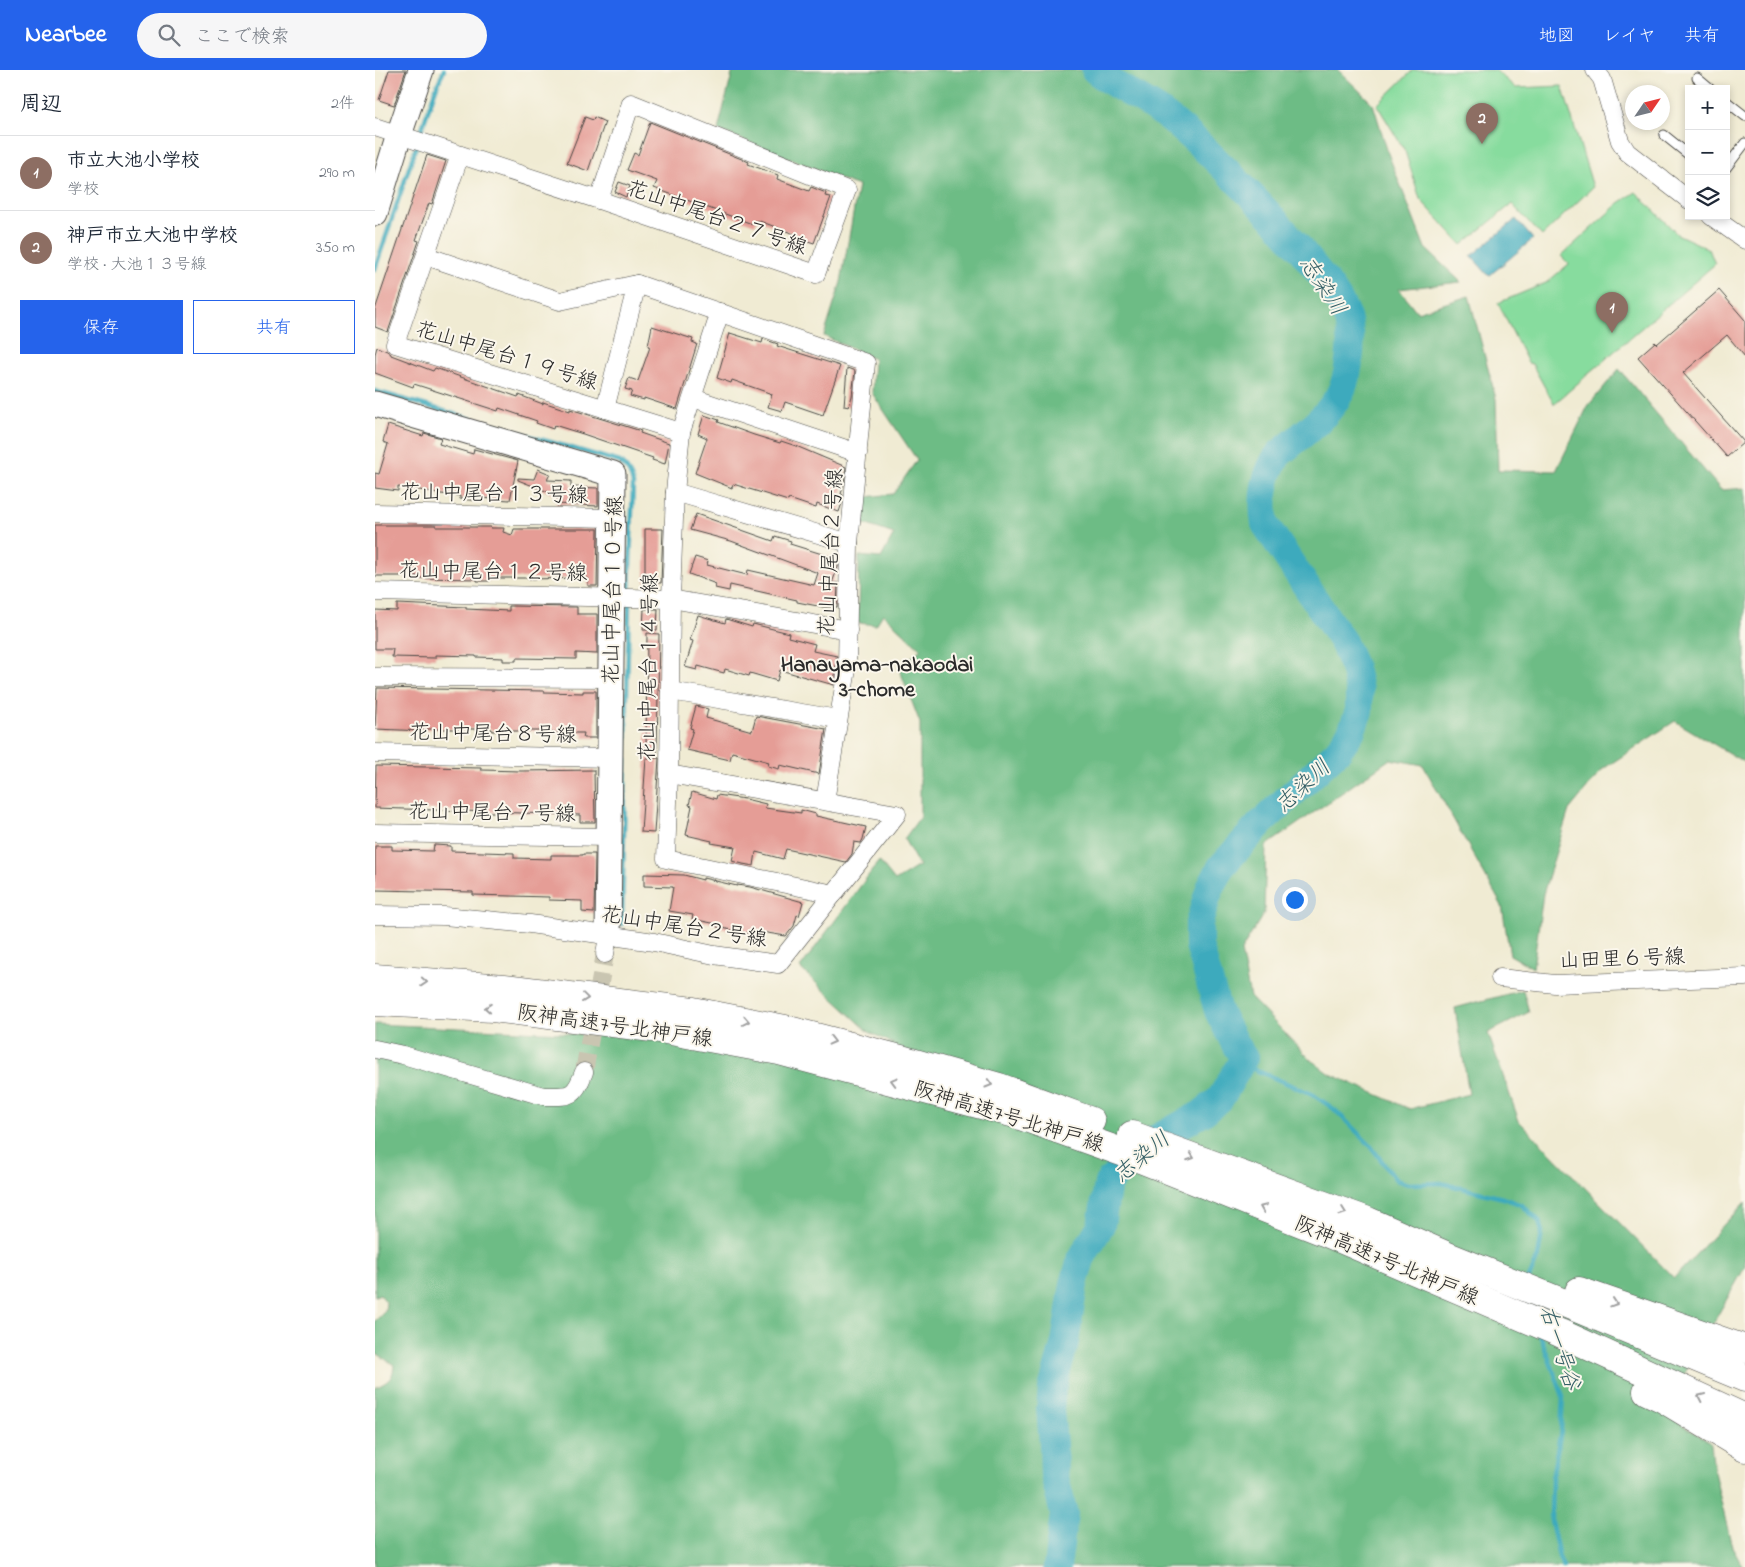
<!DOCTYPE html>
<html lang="ja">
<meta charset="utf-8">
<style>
:root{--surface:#fff;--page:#f6f6f7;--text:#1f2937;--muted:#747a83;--line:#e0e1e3;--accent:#2563eb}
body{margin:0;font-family:"Indie Flower","Klee One",sans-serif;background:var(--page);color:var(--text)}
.controls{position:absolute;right:15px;top:15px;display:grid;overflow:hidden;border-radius:0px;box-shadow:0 2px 8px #0003}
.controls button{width:45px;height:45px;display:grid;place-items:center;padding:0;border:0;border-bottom:1px solid var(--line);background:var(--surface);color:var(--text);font:25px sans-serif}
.compass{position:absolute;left:1250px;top:15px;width:45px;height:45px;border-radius:50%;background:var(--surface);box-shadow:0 2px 8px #0003;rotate:55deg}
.you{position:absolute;left:919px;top:829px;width:18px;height:18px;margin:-12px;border:4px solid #fff;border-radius:50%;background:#1a73e8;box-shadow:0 0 0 8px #1a73e833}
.badge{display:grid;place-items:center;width:32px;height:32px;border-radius:50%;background:var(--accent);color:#fff;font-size:16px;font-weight:700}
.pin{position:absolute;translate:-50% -41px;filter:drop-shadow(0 1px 2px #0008)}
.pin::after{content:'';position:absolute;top:26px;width:18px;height:15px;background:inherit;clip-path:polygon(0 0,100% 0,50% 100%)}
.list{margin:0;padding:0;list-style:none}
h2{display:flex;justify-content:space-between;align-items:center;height:65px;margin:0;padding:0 20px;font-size:21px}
h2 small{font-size:16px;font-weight:400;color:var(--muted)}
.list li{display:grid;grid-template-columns:32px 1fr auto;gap:15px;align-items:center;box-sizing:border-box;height:75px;padding:0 20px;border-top:1px solid var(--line)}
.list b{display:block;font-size:19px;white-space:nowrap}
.list p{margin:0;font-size:16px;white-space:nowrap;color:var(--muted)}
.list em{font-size:16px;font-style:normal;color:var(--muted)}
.actions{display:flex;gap:10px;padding:15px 20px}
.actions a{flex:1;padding:11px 0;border:1px solid var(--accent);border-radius:0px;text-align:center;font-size:18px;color:var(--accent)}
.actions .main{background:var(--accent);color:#fff}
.icon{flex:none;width:28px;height:28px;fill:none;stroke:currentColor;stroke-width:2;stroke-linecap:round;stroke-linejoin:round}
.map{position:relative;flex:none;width:1370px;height:1497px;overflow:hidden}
header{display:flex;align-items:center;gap:30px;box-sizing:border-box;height:70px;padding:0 25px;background:var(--accent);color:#fff}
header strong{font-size:24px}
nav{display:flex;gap:28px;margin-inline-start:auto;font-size:18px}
.search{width:350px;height:45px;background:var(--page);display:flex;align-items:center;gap:12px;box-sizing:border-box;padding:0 18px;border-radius:28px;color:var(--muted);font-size:19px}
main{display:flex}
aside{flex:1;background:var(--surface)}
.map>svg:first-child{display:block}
.green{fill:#87dc9e;stroke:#598464}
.forest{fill:#6dbc85;stroke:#4c7458}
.water{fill:#3eaabd;stroke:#346a74}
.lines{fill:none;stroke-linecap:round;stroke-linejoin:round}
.stream{stroke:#3eaabd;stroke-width:4.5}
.river{stroke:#3eaabd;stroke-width:28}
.building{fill:#e59d96}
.street-tunnel{stroke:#c9c5b1;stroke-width:18;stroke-dasharray:18 9;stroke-linecap:butt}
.lane-casing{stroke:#494844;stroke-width:11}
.street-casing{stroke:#494844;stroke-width:19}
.secondary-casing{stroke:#494844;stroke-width:27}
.highway-casing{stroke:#494844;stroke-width:29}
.lane{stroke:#fff;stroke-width:9}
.street{stroke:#fff;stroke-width:18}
.secondary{stroke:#fff;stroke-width:25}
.highway{stroke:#fff;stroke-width:28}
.oneway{stroke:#a0a0a0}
.labels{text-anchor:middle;stroke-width:4;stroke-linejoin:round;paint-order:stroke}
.street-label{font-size:21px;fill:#2b2b2b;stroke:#fbf7ec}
.water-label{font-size:22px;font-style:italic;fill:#335e65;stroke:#fbf7ec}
.neighbourhood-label{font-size:22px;font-weight:bold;fill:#2b2b2b;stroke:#fbf7ec}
</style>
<header>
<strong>Nearbee</strong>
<div class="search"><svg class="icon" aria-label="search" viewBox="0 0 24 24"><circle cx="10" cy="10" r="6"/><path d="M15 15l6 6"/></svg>ここで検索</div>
<nav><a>地図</a><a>レイヤ</a><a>共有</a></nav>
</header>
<main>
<aside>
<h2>周辺<small>2件</small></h2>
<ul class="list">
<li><span class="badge" style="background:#8d6e63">1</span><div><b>市立大池小学校</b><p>学校</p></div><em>290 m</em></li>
<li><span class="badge" style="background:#8d6e63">2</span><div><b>神戸市立大池中学校</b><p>学校 · 大池１３号線</p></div><em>350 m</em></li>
</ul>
<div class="actions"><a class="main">保存</a><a>共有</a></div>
</aside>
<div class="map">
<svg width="1370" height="1497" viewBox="0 0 1370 1497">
<rect width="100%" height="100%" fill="#fbf7ec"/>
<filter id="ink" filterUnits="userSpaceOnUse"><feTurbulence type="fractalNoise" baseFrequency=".02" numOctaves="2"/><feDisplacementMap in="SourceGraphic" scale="10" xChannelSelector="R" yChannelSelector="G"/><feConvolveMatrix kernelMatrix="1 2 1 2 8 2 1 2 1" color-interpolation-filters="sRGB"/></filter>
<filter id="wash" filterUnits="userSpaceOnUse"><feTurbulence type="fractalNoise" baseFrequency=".0096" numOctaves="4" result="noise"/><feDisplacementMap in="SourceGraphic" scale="20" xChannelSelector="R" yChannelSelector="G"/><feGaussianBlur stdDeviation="1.12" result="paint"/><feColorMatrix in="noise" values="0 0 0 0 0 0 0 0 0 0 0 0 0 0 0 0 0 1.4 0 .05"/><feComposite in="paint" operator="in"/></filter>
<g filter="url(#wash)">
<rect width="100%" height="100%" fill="#f0ebd3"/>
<!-- green -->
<g class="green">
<path d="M1038,0h82l21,18 46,-2 31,101 -51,49 -30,-32 -50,41 -42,-46 -15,-48 -28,-46z"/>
<path d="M1261,122l41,42 32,15 6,15 -161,140 -22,-40 -4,-1 -30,-60 48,-20 23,-19 -8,-8 58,-53z"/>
</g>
<!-- forest -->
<path class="forest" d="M358,0h605l35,34 16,52 36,92 36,34 -62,7 18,23 52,-16 27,103 2,71 58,1 32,-65 31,-37 102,121 24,-2v276l-3,-3 -67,-40 -72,48 -34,41 -26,84 -10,74 -23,-13 -8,-49 -79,-141 -33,-6 -124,87 -2,67 -23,38 9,46 61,63 17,13 82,36 59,-15 -14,-86 68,-18 6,22 -41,21 31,88 155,157 71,-76v65l-82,145 48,31 3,29 18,75 11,20h-1368v-179c12,-6 18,-8 19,-23l-19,-13v-31l10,-10 1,-9 -6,-8 -5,2v-272l333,16 186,4 -25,-12 -69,-64 79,-107 16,20 24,-15 -15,-27 16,-22v-94l-21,-55 22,-19 -38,-35 -7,11 -18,-2 1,-67 22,2 13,-24 -33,-11 5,-26 27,-3 24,-34 -45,-67 2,-34 -50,-23 17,-54 17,-96 -140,-56z"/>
<!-- water -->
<path class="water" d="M1141,149l17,20 -44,37 -18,-20z"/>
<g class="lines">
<!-- stream -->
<g class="stream">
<path d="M44,67l17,-49 8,-18"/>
<path d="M0,199l42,-125"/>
<path d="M0,321l245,71c8,7 11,12 13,22l-4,109"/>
<path d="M247,854l7,-323"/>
<path d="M869,988l9,11 59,25 22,15 36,36 26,35 12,4 33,-1 62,15 19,7 17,16 3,11 -4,25 -10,23"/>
<path d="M1165,1265l23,61 -2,34 -9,48 -1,43 8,36 4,10"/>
</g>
<!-- river -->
<path class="river" d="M682,1497l7,-53 -10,-40 -1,-30 -3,-35 2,-20 13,-47 9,-58 7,-25 20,-34 7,-42 20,-21 27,-23 46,-25 19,-15 24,-41 -8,-12 -18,-35 -19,-66v-22l11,-35 11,-21 39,-43 77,-72 14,-20 8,-21v-21l-5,-22 -11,-26 -78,-118c-4,-24 -1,-51 14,-70 22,-19 51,-37 63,-65 8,-19 12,-54 4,-74 -7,-18 -21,-35 -33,-50 -25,-32 -53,-61 -81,-89 -23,-23 -47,-47 -74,-66 -21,-14 -44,-24 -63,-40"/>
</g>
<g id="blocks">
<!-- building -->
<g class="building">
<path d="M14,0h17l-12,35 -15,-5z"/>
<path d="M210,47l8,3 1,-3 11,5 -17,49 -21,-8z"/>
<path d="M275,52l99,40 -1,2 30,11 -1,4 32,12 2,-4 15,6 -1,3 6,1 -17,46 -21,-7 1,-2 -37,-14 -2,5 -101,-37 3,-7 -30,-11 7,-17 4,2z"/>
<path d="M52,85l19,6 -14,43 -3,-1 -13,37 3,1 -31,91 -13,-5v-17z"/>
<path d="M244,112l11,4 -4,11 -11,-5z"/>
<path d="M1344,220l26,30v37l-18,-22 -44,38 61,69 -17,15 -89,-100 17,-15 2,2z"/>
<path d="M277,256l41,13 -1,3 5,2 -20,65 -33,-11v2l-14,-4 2,-5 -7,-2 4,-11 9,3 12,-34 -2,-1z"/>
<path d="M355,263l32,10 1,-4 15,5 -1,2 63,20 -17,49 -38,-13 -3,9 -14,-4 4,-13 -40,-14 -1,3 -14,-5z"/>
<path d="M2,277l10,4 4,3v1l42,16 2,-3 83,29 1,-2 24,9v-2l27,9v-2l71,22 -1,2 29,10 -4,21 -13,-4 1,-2 -70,-24 -29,-9 -1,4 -17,-6 1,-2 -38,-13 -1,3 -84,-27 -1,3 -38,-14v-19z"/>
<path d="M472,298l8,3 -3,25 -3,11 -5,-1z"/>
<path d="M329,345l15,5 -1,2 36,13 26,8 1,-2 15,5 50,21 -2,17 -3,10 2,1 -1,8 -3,9 -22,-8 -1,4 -27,-9 -1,2 -55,-17 -1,4 -37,-15 12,-35 -9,-4z"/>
<path d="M13,355l35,11 1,-3 17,5 -2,6 34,10 1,-5 44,12 -8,39 -31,-2v3l-19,-2v-3l-28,-3 1,-1 -35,-5v4l-23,-3v-15l4,1 9,-30 -5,-2z"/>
<path d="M163,399l12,5 -3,6 24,1v6l27,1v18l-42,-2v-9l-38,-15v-2l16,1z"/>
<path d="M321,444l77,27 2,-5 16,5 -1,3 48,15v8l-6,16h6l-1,24h-14l-26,-5v-2l-67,-15 -1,6 -14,-3 1,-4 -27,-10 6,-17 13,4 -1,4 40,10 1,-5 66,15 4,-12 -87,-32 -41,-11z"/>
<path d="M0,455h61v2h55v1h13l-1,4 9,3 2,-6h84l-1,57h-9v-8l-61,1v-1h-37v3h-13v-2l-60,-1v-2h-42z"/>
<path d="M270,459h18l-2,54 -16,-1z"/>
<path d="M22,534l69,3v2l43,2v-5l68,1v7h20v40l-21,-1v6l-60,-1v3h-13v-3l-27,-1v-1l-41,-1v3l-43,-1 1,-8h-18v-39l22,1z"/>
<path d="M269,539h14l-1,21h-14z"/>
<path d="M323,545l27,8 1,-4 26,8 1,-3 36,9 -1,4 27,7 -2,7 24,5 -3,29 -54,-15 -3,11 -27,-8 -1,3 -24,-7 -1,4 -26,-7 -1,4 -12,-3 8,-26 -3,-1z"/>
<path d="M272,563l12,1 -2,120 -11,-1z"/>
<path d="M2,618l167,3v1l39,1v-2h13v47h-13l1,-5h-34v-2h-58v-2h-68v2l-49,-2z"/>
<path d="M321,636l12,3 -2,9 46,13 4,-15 70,13 -7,45 -39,-9 -1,4 -11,-3 1,-4 -37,-10 -2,8 -43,-10 6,-21 -3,-1z"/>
<path d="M271,688h13l-5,75 -13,-1z"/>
<path d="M1,696l105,2v2l40,1 73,-1 1,52h-15v-7l-205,-7z"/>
<path d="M317,722l24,7 1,-4 28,4 21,5 -1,4 36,5v-3l15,4v2l50,11 -3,12 -2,4 -7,-1 -2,12 -6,8 -60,-13 -3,10 -27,-7 -2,14 -11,-2 -11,-3 3,-14 -24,-4 1,-2 -26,-6 6,-29 -3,-1z"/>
<path d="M59,775l17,1v5l63,2v5l37,1v-4h32v-1h12l-1,59 -12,-1v-11l-33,-1v-3l-76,-2v-3l-98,-2v-44h17v4l41,1z"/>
<path d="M269,804l40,1 19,5v-2l34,8v-1l13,2 53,15 -4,14 -2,-1 -3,11 -8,10 -25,-4v4l-44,-9v-3l-25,-5 1,-4 -24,-4 4,-24 -29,-1z"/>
</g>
</g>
</g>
<g filter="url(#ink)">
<use href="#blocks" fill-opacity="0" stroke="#494844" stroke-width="1"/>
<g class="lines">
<!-- street-tunnel -->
<path class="street-tunnel" d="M209,1002l21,-118"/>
<defs>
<g id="lane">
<path d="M1322,8l13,11"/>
<path d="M1351,31l19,15"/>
<path d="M1289,65l25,20"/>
<path d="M1351,98l19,-25"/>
</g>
<g id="street">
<path d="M1220,0l7,9 18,62 7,11 62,48"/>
<path d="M256,33l216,87 -31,84 -217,-74z"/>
<path d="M0,57l224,73"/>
<path d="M85,85l-65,189 286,88"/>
<path d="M1336,146l34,24"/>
<path d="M51,186l134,45 77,-17 229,79 -17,180 -2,126 -22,132"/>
<path d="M345,242l-39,120 -6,60 -4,107 -2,175 -3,85 168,35"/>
<path d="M318,328l165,55"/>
<path d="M230,339l32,-125"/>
<path d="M300,422l174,51"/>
<path d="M0,443l237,5"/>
<path d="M0,522l296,7 177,31"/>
<path d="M0,607l236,1"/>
<path d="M295,621l168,28"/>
<path d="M0,683l235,5"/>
<path d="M0,763l234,4"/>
<path d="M0,845l69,1 86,8 124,18 60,13 64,9 119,-150 -228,-40"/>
<path d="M230,884l3,-18"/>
<path d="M1125,908l55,6 190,-7"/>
<path d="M0,979l28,6 140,41c26,0 31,3 41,-24"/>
</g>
<g id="secondary">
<path d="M0,143l24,-78 22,-65"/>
<path d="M0,334l238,70 -5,462"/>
</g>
<g id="highway">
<path d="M0,908l129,10 189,23 92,18 116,30 98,28 92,34"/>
<path d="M0,932l118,6 167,21 119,22 236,63 118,42 191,76 236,101 185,85"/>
<path d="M757,1065l236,86 82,36 129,52 166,69"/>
<path d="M1204,1221l166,58"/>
<path d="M1272,1321l15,7 83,50"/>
</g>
</defs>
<!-- lane casing -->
<use href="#lane" class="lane-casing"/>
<!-- street casing -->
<use href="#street" class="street-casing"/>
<!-- secondary casing -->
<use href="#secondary" class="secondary-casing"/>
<!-- highway casing -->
<use href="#highway" class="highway-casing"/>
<!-- lane -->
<use href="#lane" class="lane"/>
<!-- street -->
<use href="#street" class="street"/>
<!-- secondary -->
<use href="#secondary" class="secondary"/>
<!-- highway -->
<use href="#highway" class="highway"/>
</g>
<!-- one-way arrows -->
<defs><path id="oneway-chevron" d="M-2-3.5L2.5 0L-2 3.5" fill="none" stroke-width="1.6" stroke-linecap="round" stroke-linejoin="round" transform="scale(1.25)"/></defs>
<g class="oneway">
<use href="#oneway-chevron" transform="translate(49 912) rotate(4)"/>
<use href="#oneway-chevron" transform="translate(210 928) rotate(7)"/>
<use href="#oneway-chevron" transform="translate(113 938) rotate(-176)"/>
<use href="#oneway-chevron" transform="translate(371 951) rotate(11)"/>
<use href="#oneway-chevron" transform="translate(457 971) rotate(14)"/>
<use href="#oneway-chevron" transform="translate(519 1011) rotate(-165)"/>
<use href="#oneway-chevron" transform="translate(614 1014) rotate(16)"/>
<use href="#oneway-chevron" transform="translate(816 1087) rotate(20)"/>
<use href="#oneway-chevron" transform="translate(888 1138) rotate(-158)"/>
<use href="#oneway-chevron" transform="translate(968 1142) rotate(20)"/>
<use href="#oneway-chevron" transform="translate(1239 1233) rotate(18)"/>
<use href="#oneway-chevron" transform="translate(1326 1327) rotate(-155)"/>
</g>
</g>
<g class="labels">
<!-- street labels -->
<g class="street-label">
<text transform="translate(342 147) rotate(19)" y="7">花山中尾台２７号線</text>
<text transform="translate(132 285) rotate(17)" y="7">花山中尾台１９号線</text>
<text transform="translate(119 423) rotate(1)" y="7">花山中尾台１３号線</text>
<text transform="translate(455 482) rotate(-87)" y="7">花山中尾台２号線</text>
<text transform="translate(118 501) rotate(1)" y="7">花山中尾台１２号線</text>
<text transform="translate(237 520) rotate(-89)" y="7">花山中尾台１０号線</text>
<text transform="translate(273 597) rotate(-89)" y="7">花山中尾台１４号線</text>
<text transform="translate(118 663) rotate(1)" y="7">花山中尾台８号線</text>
<text transform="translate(117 742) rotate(1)" y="7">花山中尾台７号線</text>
<text transform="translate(309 856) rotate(9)" y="7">花山中尾台２号線</text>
<text transform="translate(1247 888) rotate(-2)" y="7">山田里６号線</text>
<text transform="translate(240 955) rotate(8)" y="7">阪神高速7号北神戸線</text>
<text transform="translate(634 1046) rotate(17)" y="7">阪神高速7号北神戸線</text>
<text transform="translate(1012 1190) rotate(23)" y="7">阪神高速7号北神戸線</text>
</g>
<!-- water labels -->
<g class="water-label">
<text transform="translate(949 215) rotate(57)" y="8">志染川</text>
<text transform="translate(927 715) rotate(-43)" y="8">志染川</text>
<text transform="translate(766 1086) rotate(-40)" y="8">志染川</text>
<text transform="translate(1186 1277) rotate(72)" y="8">右一号谷</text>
</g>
<!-- neighbourhood labels -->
<g class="neighbourhood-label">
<text x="502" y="601">Hanayama-nakaodai<tspan x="502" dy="25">3-chome</tspan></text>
</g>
</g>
</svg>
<div class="controls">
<button>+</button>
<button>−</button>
<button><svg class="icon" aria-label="layers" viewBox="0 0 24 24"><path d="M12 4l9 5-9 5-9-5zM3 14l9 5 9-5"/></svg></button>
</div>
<svg class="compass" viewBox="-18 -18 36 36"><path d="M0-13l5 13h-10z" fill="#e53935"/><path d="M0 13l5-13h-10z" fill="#747a83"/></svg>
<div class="you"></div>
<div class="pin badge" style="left:1237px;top:263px;background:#8d6e63">1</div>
<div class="pin badge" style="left:1107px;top:74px;background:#8d6e63">2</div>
</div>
</main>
